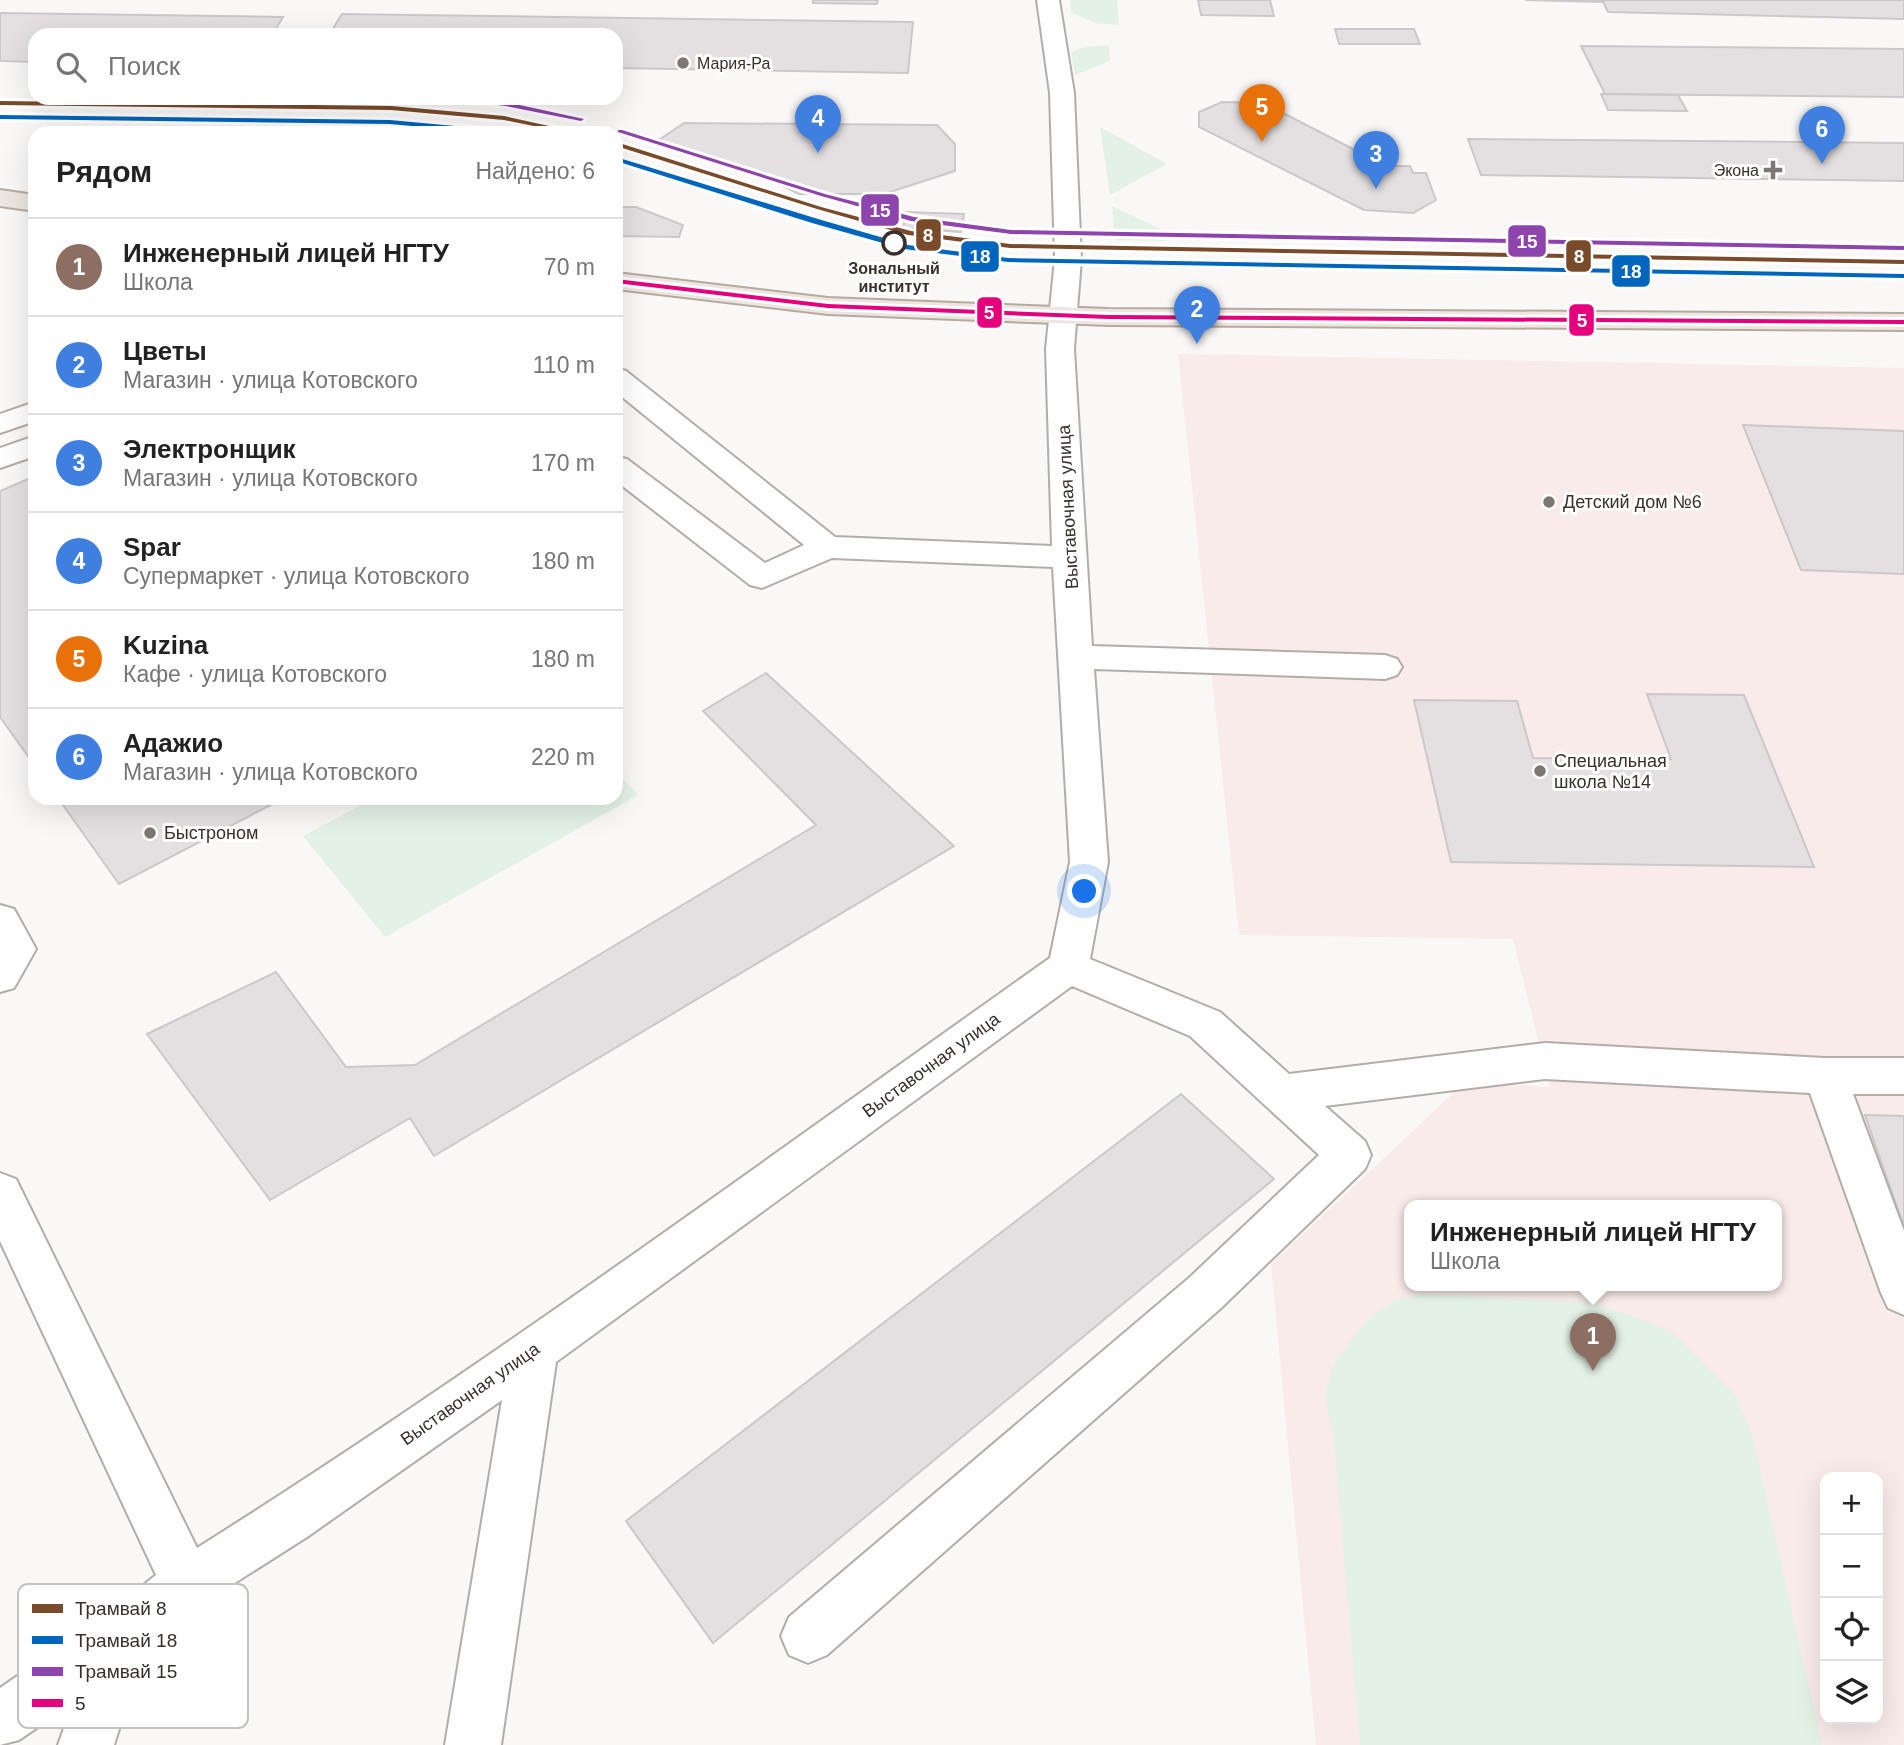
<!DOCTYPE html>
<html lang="ru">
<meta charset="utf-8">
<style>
:root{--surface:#fff;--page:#f2f2f2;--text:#222;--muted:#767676;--line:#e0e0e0;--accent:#7d7672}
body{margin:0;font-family:Arial,sans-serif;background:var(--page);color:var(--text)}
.controls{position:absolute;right:21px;bottom:21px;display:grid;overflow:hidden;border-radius:14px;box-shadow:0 7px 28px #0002}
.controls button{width:63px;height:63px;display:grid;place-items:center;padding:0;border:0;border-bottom:2px solid var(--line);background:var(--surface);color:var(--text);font:35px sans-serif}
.you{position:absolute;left:1085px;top:892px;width:24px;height:24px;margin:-18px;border:5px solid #fff;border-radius:50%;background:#1a73e8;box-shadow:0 0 0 10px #1a73e833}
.badge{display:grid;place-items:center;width:46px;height:46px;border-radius:50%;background:var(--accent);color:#fff;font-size:23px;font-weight:700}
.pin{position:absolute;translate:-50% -58px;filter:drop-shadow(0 2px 4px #0008)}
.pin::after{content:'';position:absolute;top:37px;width:24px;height:21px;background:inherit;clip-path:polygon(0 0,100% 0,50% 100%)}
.popup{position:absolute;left:1404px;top:1200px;width:378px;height:91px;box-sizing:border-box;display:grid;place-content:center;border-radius:14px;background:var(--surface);filter:drop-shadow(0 2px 5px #0005);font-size:23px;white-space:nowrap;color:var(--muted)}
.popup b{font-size:26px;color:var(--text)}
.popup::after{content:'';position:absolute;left:50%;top:100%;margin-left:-14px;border:14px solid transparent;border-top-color:var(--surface)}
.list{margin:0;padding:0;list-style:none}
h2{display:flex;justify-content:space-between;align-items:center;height:91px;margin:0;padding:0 28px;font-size:30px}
h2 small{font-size:23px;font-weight:400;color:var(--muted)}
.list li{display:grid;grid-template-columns:46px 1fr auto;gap:21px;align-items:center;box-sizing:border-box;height:98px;padding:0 28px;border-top:2px solid var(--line)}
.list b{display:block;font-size:26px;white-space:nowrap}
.list p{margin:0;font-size:23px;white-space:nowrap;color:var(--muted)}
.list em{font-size:23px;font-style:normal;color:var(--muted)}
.icon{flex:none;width:38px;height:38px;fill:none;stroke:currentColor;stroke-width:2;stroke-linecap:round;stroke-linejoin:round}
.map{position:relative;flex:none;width:1904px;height:1745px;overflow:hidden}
.search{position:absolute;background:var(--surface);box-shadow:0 7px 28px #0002;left:28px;top:28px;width:595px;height:77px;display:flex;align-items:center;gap:18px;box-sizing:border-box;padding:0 24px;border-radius:21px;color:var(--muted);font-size:26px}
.panel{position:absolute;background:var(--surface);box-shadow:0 7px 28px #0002;left:28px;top:126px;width:595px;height:679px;border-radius:21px}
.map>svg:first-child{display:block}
.industrial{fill:#f8ebe9;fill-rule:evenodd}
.green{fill:#e4f1e6}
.building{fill:#e4e0e2;stroke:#ccc7ca;stroke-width:2}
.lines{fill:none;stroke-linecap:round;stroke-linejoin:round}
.minor-casing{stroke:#b2ada9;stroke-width:4}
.major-casing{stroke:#b6aa9f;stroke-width:4}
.minor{fill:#fefefe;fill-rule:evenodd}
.major{fill:#ece6e0;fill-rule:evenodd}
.bus-1-casing{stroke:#fff;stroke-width:6}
.bus-1{fill:#e5007d;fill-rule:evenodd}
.tram-1-casing{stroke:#fff;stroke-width:6}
.tram-2-casing{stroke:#fff;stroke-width:6}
.tram-3-casing{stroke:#fff;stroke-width:6}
.tram-1{fill:#7a4b2a;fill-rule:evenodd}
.tram-2{fill:#0065bd;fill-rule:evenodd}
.tram-3{fill:#8e44ad;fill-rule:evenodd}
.poi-dot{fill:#7d7672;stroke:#fff;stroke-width:2.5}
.stop-dot{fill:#fff;stroke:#3a302b;stroke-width:3.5}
.labels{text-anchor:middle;stroke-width:6;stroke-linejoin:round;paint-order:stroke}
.far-poi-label{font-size:16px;fill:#3a302b;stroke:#fff;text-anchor:start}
.far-stop-label{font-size:16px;font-weight:bold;fill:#3a302b;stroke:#fff}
.poi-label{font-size:18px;fill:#3a302b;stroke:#fff;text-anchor:start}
.street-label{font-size:18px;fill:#3a302b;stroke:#fff}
.key{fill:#fff;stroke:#c4c1bf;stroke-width:2}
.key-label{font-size:19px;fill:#3a302b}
.line-badge{stroke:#fff;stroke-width:2.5}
.badge-label{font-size:19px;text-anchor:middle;font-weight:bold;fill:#fff}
</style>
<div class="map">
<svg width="1904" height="1745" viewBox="0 0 1904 1745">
<rect width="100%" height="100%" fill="#faf8f6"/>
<!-- industrial -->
<path class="industrial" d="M1178,354l726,14v1377h-588l-45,-481 194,-182 85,5 -37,-148 -274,-4zM1409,1205h368v80h-368zM1825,1477h53v242h-53z"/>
<!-- green -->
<g class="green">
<path d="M1070,0h47l2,25 -24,-2 -24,-11z"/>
<path d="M1109,45l1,16 -35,14 -4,-23 12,-5z"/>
<path d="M1100,127l67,37 -57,31z"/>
<path d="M1112,206l65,31 -11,4 -51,-1z"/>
<path d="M616,772l22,23 -253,142 -82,-101 72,-38h241z"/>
<path d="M1424,1294l167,9 50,16 32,14 64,64 16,42 69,306h-462l-26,-307 -9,-42 8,-32 36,-46 27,-18z"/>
</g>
<!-- building -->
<g class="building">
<path d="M813,0h65l-1,4 -64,-1z"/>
<path d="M1198,0h72l4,16 -73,-1z"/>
<path d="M1525,0h379v19l-296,-7 -5,-10z"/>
<path d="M0,13l283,4 -11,18h-237v27l-35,-1z"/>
<path d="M342,14l71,1 500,7 -5,51 -292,-5v-33h-287z"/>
<path d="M1335,29h79l6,15h-81z"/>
<path d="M1581,46l323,3v48l-299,-3z"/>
<path d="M1601,94l77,1 9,16 -79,-1z"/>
<path d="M1222,102l57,1 2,9 105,54h24l3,7h13l10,27 -23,13 -49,-3 -165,-83v-15z"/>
<path d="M684,123l253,2 18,19v27l-71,23h-85l-18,-9 -128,-41z"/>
<path d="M1468,139l436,4v38l-423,-6z"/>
<path d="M616,207h20l47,18 -4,12 -63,-1z"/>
<path d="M906,212l58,2 -3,18 -58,-4z"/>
<path d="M1743,425l161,6v143l-103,-4z"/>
<path d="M35,476v290l-35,-49v-226z"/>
<path d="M766,673l188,173 -520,310 -24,-38 -140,82 -123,-166 129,-62 70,95 69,-2 401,-240 -113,-114z"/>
<path d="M1647,694l97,1 70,172 -363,-5 -37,-162 103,1 16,57 138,1z"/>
<path d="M58,798h226l-165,86z"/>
<path d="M1181,1094l93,85 -561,464 -87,-122z"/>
<path d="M1865,1115l39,1v111z"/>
</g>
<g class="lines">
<defs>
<g id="minor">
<path d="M1037,0h22l15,93 7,166 -7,90 18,297 293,9 12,4 5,8 -5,8 -12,4 -291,-10 14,193 -18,97 130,53 69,62 256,-31 280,15h79v36h-51l51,137v84l-16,-7 -7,-15 -71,-200 -265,-14 -220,27 40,35 6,14 -6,14 -144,139 -394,347 -19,8 -19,-8 -8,-19 8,-19 400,-339 130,-123 -129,-119 -118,-50 -516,376 -55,383h-56l57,-345 -195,137 -102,65 -62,51 -29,92h-56l15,-42 -54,37 -19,5v-57l103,-71 53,-42 -156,-334v-68l16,6 181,369c292,-184 571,-391 853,-590l20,-96 -17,-295 -221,-9 -70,30 -12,-3 -134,-104v-24l11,2 138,104 39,-18 -188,-153v-24l10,3 209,166 217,9 -6,-197 9,-90 -5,-166z"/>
<path d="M35,402v19l-35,12v-19z"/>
<path d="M35,436v20l-35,12v-20z"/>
<path d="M0,905l14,4 22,40 -22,39 -14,4z"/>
</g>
<g id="major">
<path d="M0,190l35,5v16l-35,-5z"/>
<path d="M616,273l212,25 280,11 796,5v16l-796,-5 -280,-11 -212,-25z"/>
</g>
</defs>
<!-- minor casing -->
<use href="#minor" class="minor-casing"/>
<!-- major casing -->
<use href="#major" class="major-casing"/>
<!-- minor -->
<use href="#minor" class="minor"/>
<!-- major -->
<use href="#major" class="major"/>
<defs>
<path id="bus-1" d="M616,279l212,25 280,11 796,5v4l-796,-5 -280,-11 -212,-25z"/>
</defs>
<!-- bus-1 casing -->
<use href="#bus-1" class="bus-1-casing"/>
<!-- bus-1 -->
<use href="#bus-1" class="bus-1"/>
<defs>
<g id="tram-1">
<path d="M0,101l391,5 113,10 77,17h-13l-64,-13 -113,-10 -391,-5z"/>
<path d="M616,142l205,65 90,24 99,13 894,16v4l-894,-16 -102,-13 -91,-26 -201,-63z"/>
</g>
<g id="tram-2">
<path d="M0,115l390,5 119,11 3,2h-24l-98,-9 -390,-5z"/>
<path d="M616,157l202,62 90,26 100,13 896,16v4l-896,-16 -104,-13 -92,-26 -196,-62z"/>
</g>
<g id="tram-3">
<path d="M449,98h20l37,4 78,17 -3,2 -75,-15 -54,-6z"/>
<path d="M618,130h4l203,64 89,23 97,13 893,16v4l-893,-16 -100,-13 -90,-25 -203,-64z"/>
</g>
</defs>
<!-- tram-1 casing -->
<use href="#tram-1" class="tram-1-casing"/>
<!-- tram-2 casing -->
<use href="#tram-2" class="tram-2-casing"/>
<!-- tram-3 casing -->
<use href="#tram-3" class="tram-3-casing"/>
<!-- tram-1 -->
<use href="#tram-1" class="tram-1"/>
<!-- tram-2 -->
<use href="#tram-2" class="tram-2"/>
<!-- tram-3 -->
<use href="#tram-3" class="tram-3"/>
</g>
<!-- markers -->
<g class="poi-dot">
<circle cx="683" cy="63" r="7"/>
<path d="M1769.5 159.5h7v7h7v7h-7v7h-7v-7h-7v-7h7z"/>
<circle cx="1549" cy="502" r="7"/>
<circle cx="1540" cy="771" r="7"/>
<circle cx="150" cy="833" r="7"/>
</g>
<circle class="stop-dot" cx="894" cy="243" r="11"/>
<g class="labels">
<!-- far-poi labels -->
<g class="far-poi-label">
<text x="697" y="69">Мария-Ра</text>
<text x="1759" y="176" text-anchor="end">Экона</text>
</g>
<!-- far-stop labels -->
<g class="far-stop-label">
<text x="894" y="274">Зональный<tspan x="894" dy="18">институт</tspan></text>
</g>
<!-- poi labels -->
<g class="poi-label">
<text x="1563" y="508">Детский дом №6</text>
<text x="1554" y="767">Специальная<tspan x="1554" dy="21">школа №14</tspan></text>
<text x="164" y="839">Быстроном</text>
</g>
<!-- street labels -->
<g class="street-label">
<text transform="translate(1068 507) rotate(-93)" y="6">Выставочная улица</text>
<text transform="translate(931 1065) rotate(-36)" y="6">Выставочная улица</text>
<text transform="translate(470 1394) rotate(-35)" y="6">Выставочная улица</text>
</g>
</g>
<!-- legend -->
<rect x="18" y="1584" width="230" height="144" rx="10" class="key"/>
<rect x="32" y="1604" width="31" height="9" fill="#7a4b2a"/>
<rect x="32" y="1636" width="31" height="8" fill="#0065bd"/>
<rect x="32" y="1667" width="31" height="9" fill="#8e44ad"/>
<rect x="32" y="1699" width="31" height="8" fill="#e5007d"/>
<g class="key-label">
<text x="75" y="1615">Трамвай 8</text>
<text x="75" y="1647">Трамвай 18</text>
<text x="75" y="1678">Трамвай 15</text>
<text x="75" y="1710">5</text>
</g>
<g class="line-badge">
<rect x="860" y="193" width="40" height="34" rx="7" fill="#8e44ad"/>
<rect x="915" y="218" width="27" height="34" rx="7" fill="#7a4b2a"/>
<rect x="1507" y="224" width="40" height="34" rx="7" fill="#8e44ad"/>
<rect x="1565" y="239" width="27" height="34" rx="7" fill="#7a4b2a"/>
<rect x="960" y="240" width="40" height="33" rx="7" fill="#0065bd"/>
<rect x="1611" y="254" width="40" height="34" rx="7" fill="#0065bd"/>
<rect x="976" y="296" width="27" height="33" rx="7" fill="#e5007d"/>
<rect x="1568" y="303" width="27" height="34" rx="7" fill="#e5007d"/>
</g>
<g class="badge-label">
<text x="880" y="217">15</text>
<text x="928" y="242">8</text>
<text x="1527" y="248">15</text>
<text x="1579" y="263">8</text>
<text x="980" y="263">18</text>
<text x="1631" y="278">18</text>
<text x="989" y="319">5</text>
<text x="1582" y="327">5</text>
</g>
</svg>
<div class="controls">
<button>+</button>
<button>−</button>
<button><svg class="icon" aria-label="locate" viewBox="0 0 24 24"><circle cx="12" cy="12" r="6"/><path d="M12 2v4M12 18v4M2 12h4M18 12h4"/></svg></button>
<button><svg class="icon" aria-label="layers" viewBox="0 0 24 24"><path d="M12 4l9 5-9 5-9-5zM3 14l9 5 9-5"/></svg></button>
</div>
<div class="you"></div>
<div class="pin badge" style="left:1593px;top:1371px;background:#8d6e63">1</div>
<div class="popup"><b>Инженерный лицей НГТУ</b>Школа</div>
<div class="pin badge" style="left:1197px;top:344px;background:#3f7fe0">2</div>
<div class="pin badge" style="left:1376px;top:189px;background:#3f7fe0">3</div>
<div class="pin badge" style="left:818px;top:153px;background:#3f7fe0">4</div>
<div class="pin badge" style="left:1262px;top:142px;background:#e8710a">5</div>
<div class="pin badge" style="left:1822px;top:164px;background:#3f7fe0">6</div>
<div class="search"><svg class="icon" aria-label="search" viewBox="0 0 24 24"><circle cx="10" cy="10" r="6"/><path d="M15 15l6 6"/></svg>Поиск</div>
<section class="panel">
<h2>Рядом<small>Найдено: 6</small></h2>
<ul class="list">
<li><span class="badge" style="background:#8d6e63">1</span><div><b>Инженерный лицей НГТУ</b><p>Школа</p></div><em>70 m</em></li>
<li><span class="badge" style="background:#3f7fe0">2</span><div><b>Цветы</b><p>Магазин · улица Котовского</p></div><em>110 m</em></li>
<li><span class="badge" style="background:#3f7fe0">3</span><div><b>Электронщик</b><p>Магазин · улица Котовского</p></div><em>170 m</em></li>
<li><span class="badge" style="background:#3f7fe0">4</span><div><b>Spar</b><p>Супермаркет · улица Котовского</p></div><em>180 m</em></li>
<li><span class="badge" style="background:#e8710a">5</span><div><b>Kuzina</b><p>Кафе · улица Котовского</p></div><em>180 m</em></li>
<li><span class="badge" style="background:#3f7fe0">6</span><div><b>Адажио</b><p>Магазин · улица Котовского</p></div><em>220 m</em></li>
</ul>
</section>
</div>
